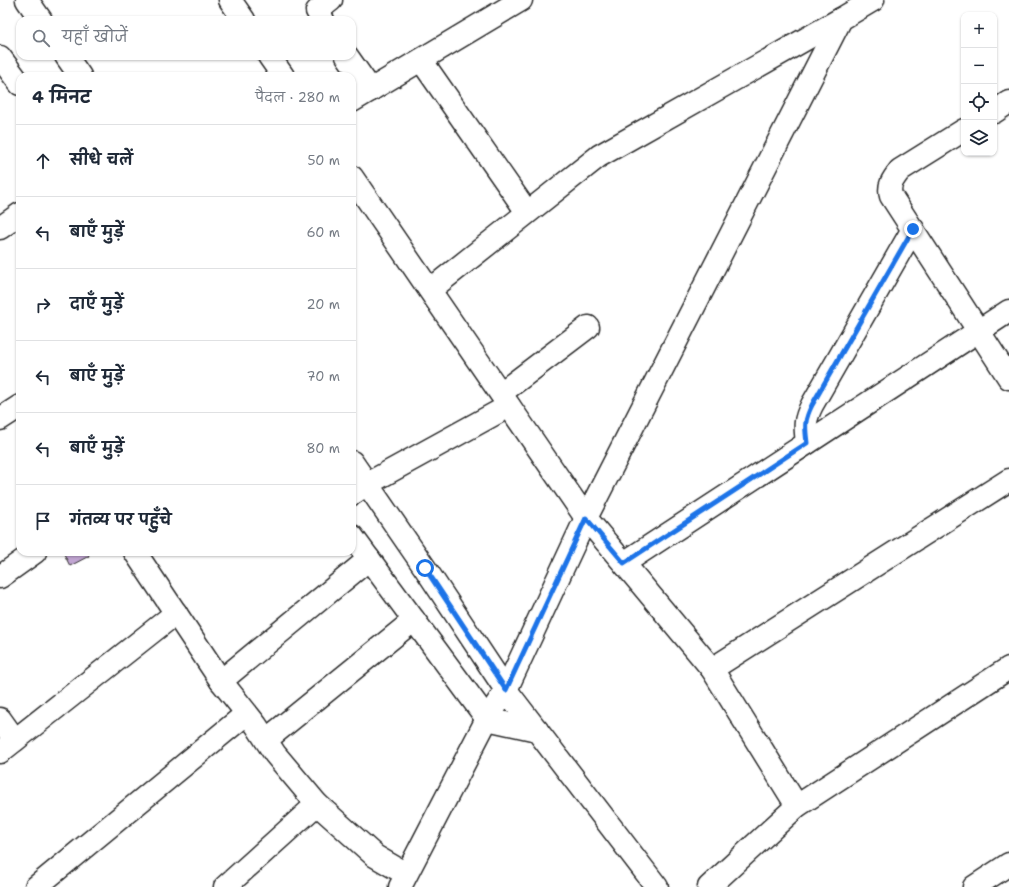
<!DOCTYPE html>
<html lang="hi">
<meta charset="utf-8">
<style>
:root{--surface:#fff;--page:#f2f2f3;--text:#1f2937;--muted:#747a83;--line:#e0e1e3}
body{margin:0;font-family:"Shantell Sans","Playpen Sans Deva",sans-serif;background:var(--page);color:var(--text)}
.controls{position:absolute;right:12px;top:12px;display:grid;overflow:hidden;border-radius:8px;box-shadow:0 1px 3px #0004}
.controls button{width:36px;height:36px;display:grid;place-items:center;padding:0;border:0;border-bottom:1px solid var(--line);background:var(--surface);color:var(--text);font:20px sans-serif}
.stop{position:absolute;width:12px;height:12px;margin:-9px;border:3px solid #1a73e8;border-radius:50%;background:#fff}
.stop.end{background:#1a73e8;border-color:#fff;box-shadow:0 1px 4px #0008}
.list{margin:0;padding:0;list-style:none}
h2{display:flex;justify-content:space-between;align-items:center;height:52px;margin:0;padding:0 16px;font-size:17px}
h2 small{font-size:13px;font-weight:400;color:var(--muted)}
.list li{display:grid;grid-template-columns:26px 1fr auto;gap:12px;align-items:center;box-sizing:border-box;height:72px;padding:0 16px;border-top:1px solid var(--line)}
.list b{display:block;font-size:15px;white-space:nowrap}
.list em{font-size:13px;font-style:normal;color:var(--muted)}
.icon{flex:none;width:22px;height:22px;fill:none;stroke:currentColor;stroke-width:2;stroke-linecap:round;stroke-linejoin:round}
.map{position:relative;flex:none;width:1009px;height:887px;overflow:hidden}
.search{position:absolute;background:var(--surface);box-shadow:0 1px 3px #0004;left:16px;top:16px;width:340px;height:44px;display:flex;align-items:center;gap:10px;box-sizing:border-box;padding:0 14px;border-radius:12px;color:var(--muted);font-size:15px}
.panel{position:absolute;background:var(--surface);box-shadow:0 1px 3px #0004;left:16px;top:72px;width:340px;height:484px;border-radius:12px}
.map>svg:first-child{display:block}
.building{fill:#c1a5d2;stroke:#2b2b2b}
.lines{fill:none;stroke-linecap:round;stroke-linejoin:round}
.minor-casing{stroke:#2b2b2b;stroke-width:25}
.minor{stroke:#fff;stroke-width:22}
.route{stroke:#1a73e8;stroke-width:5}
</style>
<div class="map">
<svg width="1009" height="887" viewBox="0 0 1009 887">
<rect width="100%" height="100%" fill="#fff"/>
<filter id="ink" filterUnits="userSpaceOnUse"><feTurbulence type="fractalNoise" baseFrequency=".025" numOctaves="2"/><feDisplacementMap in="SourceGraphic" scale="8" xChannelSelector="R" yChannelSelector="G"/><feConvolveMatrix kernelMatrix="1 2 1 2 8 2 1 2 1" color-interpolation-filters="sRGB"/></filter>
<g filter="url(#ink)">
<!-- building -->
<path class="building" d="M63,552h24l2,4 -19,10z"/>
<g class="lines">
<defs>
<g id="minor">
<path d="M27,0l14,20"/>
<path d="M230,0l14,20"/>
<path d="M323,20l-6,-9 14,-11"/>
<path d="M66,56l14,20"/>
<path d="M269,56l14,20"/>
<path d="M347,56l24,34"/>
<path d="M0,57l20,27"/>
<path d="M421,60l106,152"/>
<path d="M352,101l169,-101"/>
<path d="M994,112l15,-10"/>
<path d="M964,130l-64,40c-7,9 -12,15 -9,26l118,182"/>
<path d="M352,177l234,341 126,151 85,137"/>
<path d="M0,228l20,-14"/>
<path d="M430,290l169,-134 242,-137"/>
<path d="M501,393l87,-66"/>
<path d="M0,419l20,-13"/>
<path d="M807,443c-2,-17 -3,-22 5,-38l101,-176"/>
<path d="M352,462l73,106 81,122 151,197"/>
<path d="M352,494l15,-10 142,-78"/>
<path d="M352,536l135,183 50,11"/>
<path d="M135,552l86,129"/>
<path d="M369,559l-148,122 35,44 19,29 42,50 58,52 31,18"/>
<path d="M624,563l385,-252"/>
<path d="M0,577l35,-25"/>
<path d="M712,669l297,-189"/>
<path d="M0,719l15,21"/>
<path d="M266,740l148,-120"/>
<path d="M0,752l176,-139"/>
<path d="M36,887l210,-173"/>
<path d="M225,887l92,-83"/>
<path d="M400,887l87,-168 19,-29 80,-172 255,-499 32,-19"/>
<path d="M709,887l88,-81 212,-138"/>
<path d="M974,887l35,-23"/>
</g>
</defs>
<!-- minor casing -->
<use href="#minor" class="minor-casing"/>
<!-- minor -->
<use href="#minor" class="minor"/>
</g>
</g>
<g class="lines" filter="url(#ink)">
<!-- route -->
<path class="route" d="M425,568l81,122 80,-172 38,45 183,-120c-2,-17 -3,-22 5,-38l101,-176"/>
</g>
</svg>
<div class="controls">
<button>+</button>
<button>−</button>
<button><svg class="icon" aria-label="locate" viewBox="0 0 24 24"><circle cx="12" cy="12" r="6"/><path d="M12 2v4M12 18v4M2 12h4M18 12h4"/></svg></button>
<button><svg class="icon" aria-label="layers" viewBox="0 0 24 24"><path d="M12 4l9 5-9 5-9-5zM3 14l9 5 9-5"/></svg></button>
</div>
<div class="stop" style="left:425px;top:568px"></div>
<div class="stop end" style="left:913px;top:229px"></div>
<div class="search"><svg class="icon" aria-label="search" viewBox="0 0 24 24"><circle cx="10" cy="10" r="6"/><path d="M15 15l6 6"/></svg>यहाँ खोजें</div>
<section class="panel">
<h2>4 मिनट<small>पैदल · 280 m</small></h2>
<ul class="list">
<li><svg class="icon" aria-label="ahead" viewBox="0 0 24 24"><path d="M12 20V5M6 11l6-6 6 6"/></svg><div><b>सीधे चलें</b></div><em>50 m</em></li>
<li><svg class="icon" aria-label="left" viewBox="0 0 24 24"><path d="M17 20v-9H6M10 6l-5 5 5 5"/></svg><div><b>बाएँ मुड़ें</b></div><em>60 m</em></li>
<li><svg class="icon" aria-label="right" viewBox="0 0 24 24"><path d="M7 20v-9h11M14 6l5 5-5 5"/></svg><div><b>दाएँ मुड़ें</b></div><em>20 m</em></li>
<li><svg class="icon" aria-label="left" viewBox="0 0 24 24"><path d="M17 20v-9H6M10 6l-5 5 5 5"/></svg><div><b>बाएँ मुड़ें</b></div><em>70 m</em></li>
<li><svg class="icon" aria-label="left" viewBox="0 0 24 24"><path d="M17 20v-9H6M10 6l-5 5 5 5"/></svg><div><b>बाएँ मुड़ें</b></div><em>80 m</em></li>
<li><svg class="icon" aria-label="arrive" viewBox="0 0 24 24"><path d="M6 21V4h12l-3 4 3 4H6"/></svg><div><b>गंतव्य पर पहुँचे</b></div></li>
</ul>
</section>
</div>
